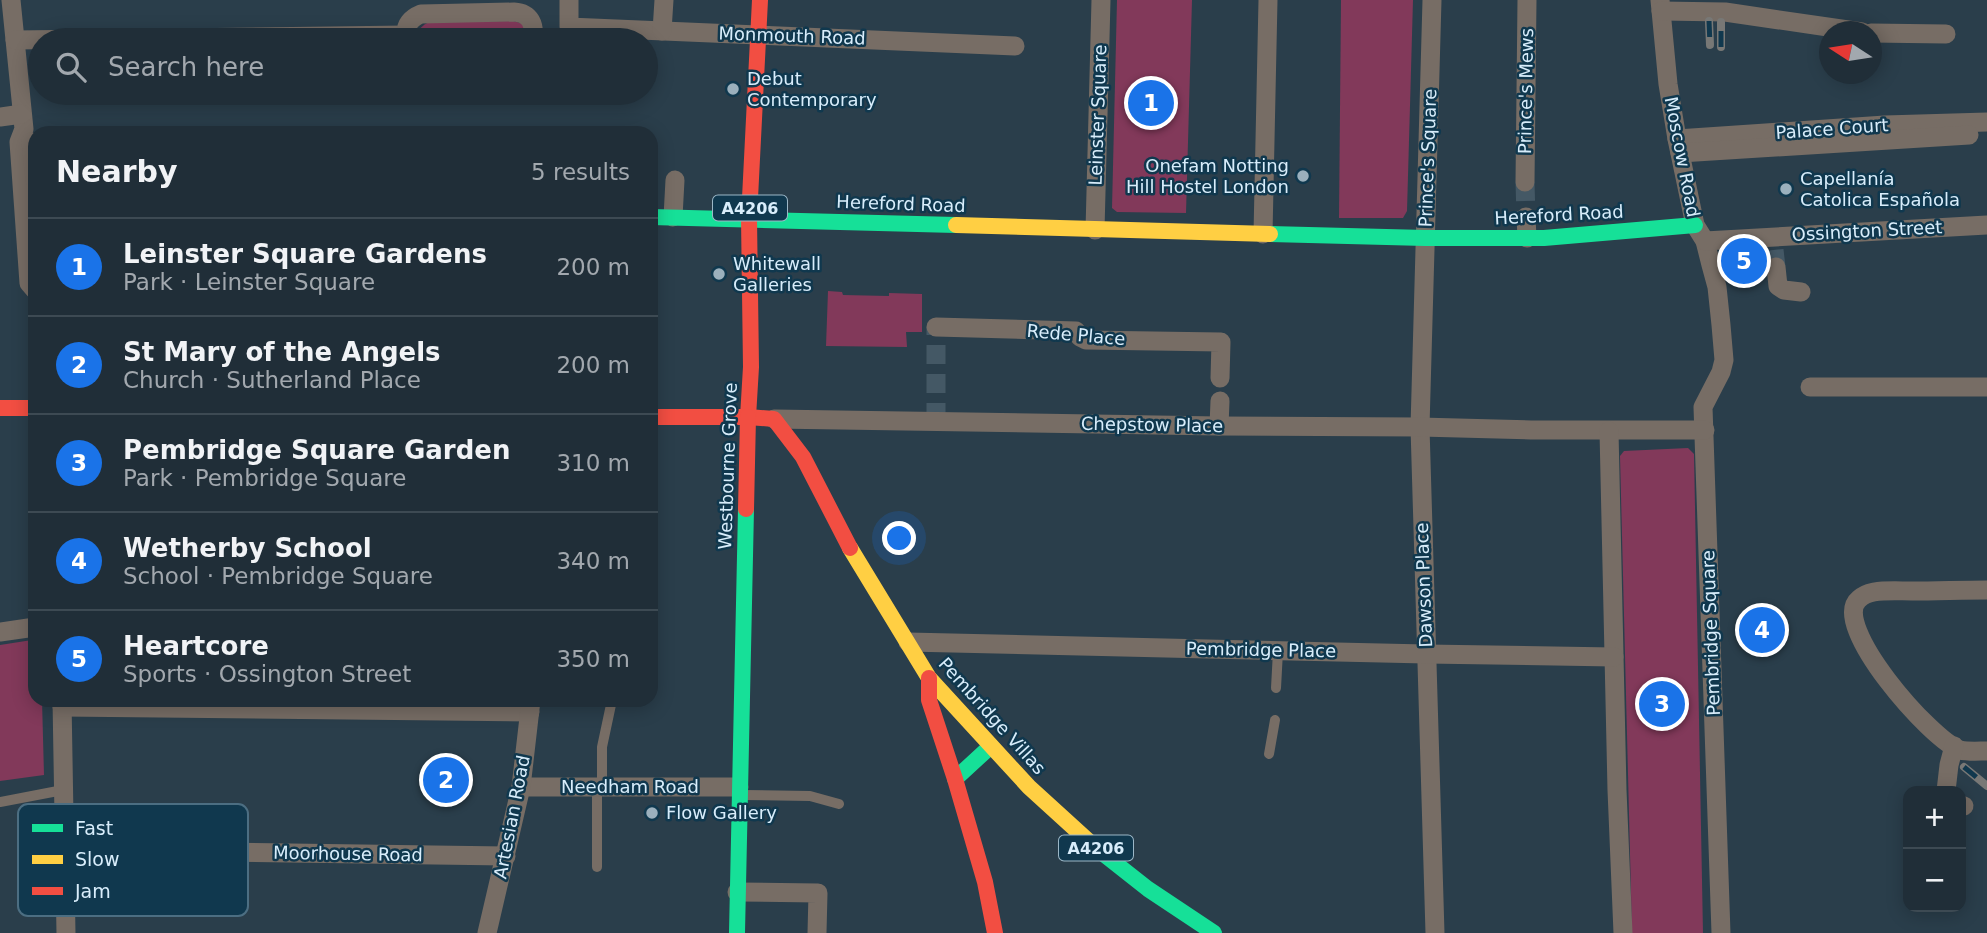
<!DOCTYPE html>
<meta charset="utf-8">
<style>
:root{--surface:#202e38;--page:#2d3a43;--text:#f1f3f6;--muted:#a2a8ae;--line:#3d4a53;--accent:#1a73e8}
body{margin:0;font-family:"DejaVu Sans",sans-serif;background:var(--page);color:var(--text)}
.controls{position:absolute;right:21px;bottom:21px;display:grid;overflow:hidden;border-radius:14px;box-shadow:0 4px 18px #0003}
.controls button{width:63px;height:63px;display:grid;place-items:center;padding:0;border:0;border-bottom:2px solid var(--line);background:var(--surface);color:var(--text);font:35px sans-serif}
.compass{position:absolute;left:1819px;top:21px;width:63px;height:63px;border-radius:50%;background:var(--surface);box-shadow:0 4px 18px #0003;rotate:282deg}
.you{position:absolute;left:900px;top:539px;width:24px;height:24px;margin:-18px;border:5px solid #fff;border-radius:50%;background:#1a73e8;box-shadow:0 0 0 10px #1a73e833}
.badge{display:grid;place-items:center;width:46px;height:46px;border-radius:50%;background:var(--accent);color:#fff;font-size:23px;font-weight:700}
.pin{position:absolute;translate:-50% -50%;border:4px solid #fff;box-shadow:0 2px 7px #0006}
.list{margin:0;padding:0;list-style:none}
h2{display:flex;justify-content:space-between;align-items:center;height:91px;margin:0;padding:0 28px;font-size:30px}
h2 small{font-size:23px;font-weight:400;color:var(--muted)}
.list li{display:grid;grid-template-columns:46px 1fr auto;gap:21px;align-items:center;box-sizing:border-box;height:98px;padding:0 28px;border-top:2px solid var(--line)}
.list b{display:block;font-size:26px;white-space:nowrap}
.list p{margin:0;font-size:23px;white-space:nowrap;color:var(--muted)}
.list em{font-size:23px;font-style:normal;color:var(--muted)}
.icon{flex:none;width:38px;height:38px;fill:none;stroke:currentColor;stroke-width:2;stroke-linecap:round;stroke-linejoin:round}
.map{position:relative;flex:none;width:1987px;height:933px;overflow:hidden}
.search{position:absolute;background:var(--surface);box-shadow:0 4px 18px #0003;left:28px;top:28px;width:630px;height:77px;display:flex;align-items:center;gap:18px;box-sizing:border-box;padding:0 24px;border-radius:38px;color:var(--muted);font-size:26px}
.panel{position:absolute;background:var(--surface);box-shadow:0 4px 18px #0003;left:28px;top:126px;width:630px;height:581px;border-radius:21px}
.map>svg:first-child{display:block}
.green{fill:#82395a}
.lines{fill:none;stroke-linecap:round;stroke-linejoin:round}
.street-tunnel{stroke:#445865;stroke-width:19;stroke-dasharray:19 10;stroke-linecap:butt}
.lane{stroke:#776d65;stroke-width:10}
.street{stroke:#776d65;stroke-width:19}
.fast{stroke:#16e098;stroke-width:16}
.slow{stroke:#ffcf43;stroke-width:16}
.jam{stroke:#f24e42;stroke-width:16}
.rail-casing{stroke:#787876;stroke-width:8}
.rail{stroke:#10384e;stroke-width:5;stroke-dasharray:16;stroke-linecap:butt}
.poi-dot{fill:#9bb0bd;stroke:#10384e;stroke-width:2.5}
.labels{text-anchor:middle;stroke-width:5;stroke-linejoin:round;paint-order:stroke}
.shield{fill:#10384e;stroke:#9cb7c7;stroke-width:2}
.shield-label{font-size:16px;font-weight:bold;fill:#d8edfb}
.street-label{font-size:18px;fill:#d8edfb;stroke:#10384e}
.poi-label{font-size:18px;fill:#d8edfb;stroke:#10384e;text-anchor:start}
.key{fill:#10384e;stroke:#4c6e82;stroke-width:2}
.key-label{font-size:19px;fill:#d8edfb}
</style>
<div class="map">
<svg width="1987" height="933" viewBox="0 0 1987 933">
<rect width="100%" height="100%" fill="#2a3e4b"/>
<!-- green -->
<g class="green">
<path d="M1117,0h75l-6,213 -69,-1 -5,-4z"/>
<path d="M1341,0h72l-6,211 -4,7h-64z"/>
<path d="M513,21l11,3 3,16h-108c-2,-9 2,-15 11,-18z"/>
<path d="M828,291l14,1 1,3 46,1v-3l33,1v38h-16l1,15 -81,-1z"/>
<path d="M1688,448l6,6 9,479h-71l-12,-477 4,-5z"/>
<path d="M32,640l3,2v58h7l2,75 -44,6v-136z"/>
</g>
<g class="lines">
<!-- street-tunnel -->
<g class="street-tunnel">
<path d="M1525,182l1,35"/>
<path d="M1774,250l2,17"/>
<path d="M936,422v-95"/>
</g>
<!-- lane -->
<g class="lane">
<path d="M1276,688l2,-37"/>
<path d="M1269,754l6,-34"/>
<path d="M597,787v80"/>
<path d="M602,787v-40l10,-47"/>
<path d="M743,795l67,1 29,8"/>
<path d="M0,802l63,-12"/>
</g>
<!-- street -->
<g class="street">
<path d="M11,0l13,129 -5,13 10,141 6,7"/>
<path d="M569,0v27l446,19"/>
<path d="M1432,0l-12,427 15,506"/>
<path d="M1660,0l8,84 9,55 18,86 10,16 6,24 6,22 4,38 3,35 -3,12 -18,35 18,526"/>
<path d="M1661,11l64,1 137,20"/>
<path d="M662,31l2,-31"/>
<path d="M1871,33l75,1"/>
<path d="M15,40l391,-5"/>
<path d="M407,40c-3,-13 2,-21 14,-26l93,-2c17,1 21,13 19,28"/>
<path d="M0,117l22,-3"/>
<path d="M1677,139l208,-14 102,-3"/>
<path d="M31,142l4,38"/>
<path d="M1680,153l289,-18"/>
<path d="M1525,182l2,-182"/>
<path d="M673,217l2,-37"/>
<path d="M1526,217l1,21"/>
<path d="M1095,230l6,-230"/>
<path d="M1263,234l5,-234"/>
<path d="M1705,241l282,-16"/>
<path d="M1776,267l2,19 6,4 17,2"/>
<path d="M936,327l140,4 4,6 6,3 135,2 -1,36"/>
<path d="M1810,387h177"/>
<path d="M774,419l445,7 201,1 111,3h174"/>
<path d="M1219,426l1,-25"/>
<path d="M1609,431l8,359 6,143"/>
<path d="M1987,590c-25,0 -50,1 -75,1 -13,0 -26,-1 -38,1 -5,1 -11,3 -15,7 -30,25 72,141 101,151 8,2 19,1 27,1"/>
<path d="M0,632l35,-5"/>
<path d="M908,642l518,12 188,3"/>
<path d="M62,700l4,233"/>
<path d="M62,707l468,5"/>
<path d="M521,787h218"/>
<path d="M1946,791l3,-26 5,-19"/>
<path d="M1961,805l3,1"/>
<path d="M64,850l442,6"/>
<path d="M737,892l81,1 -1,40"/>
<path d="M487,933l34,-146 10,-87"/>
</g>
<!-- fast -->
<g class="fast">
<path d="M651,217l305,8"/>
<path d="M1270,234l155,4h119l151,-13"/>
<path d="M955,779l36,-33"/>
<path d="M1096,848l52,41 66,44"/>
<path d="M737,933l9,-424"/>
</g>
<!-- slow -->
<g class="slow">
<path d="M956,225l314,9"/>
<path d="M850,548l79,130 100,109 67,61"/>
</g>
<!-- jam -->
<g class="jam">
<path d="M0,408h35"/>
<path d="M651,417h97l26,2 29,38 47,91"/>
<path d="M748,417l3,-50 -2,-149 11,-218"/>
<path d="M746,509l2,-92"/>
<path d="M929,678v22l26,79 30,103 10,51"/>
</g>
<defs>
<g id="rail">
<path d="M1709,21l1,24"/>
<path d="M1721,47v-25"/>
<path d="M1964,767l23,19"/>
</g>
</defs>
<!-- rail casing -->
<use href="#rail" class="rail-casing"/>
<!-- rail -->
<use href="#rail" class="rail"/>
</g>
<!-- markers -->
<g class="poi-dot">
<circle cx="733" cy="89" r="7"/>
<circle cx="1303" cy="176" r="7"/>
<circle cx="1786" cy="189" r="7"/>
<circle cx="719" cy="274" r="7"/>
<circle cx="652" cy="813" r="7"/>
</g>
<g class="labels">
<!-- shield labels -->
<g class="shield">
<rect x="713" y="195.5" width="74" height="25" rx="5"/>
<rect x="1059" y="835.5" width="74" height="25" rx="5"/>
</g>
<g class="shield-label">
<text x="750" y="214">A4206</text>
<text x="1096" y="854">A4206</text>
</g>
<!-- street labels -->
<g class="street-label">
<text transform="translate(792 36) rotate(2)" y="6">Monmouth Road</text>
<text transform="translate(1526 91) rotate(-89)" y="6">Prince's Mews</text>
<text transform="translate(1098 115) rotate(-88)" y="6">Leinster Square</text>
<text transform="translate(1832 129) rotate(-4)" y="6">Palace Court</text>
<text transform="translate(1682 157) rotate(79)" y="6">Moscow Road</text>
<text transform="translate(1428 158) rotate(-88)" y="6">Prince's Square</text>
<text transform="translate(901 204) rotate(2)" y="6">Hereford Road</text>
<text transform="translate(1559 215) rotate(-3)" y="6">Hereford Road</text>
<text transform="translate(1867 231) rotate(-3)" y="6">Ossington Street</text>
<text transform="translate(1076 335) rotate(5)" y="6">Rede Place</text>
<text transform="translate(1152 425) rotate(1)" y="6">Chepstow Place</text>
<text transform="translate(728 466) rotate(-88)" y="6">Westbourne Grove</text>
<text transform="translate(1424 585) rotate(-92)" y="6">Dawson Place</text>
<text transform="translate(1711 633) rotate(-92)" y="6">Pembridge Square</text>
<text transform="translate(1261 650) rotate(1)" y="6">Pembridge Place</text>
<text transform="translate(992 716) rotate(48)" y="6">Pembridge Villas</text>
<text x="630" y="793">Needham Road</text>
<text transform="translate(512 817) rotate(-79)" y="6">Artesian Road</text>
<text transform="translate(348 854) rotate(1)" y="6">Moorhouse Road</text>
</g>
<!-- poi labels -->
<g class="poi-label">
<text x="747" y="85">Debut<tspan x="747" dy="21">Contemporary</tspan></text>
<text x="1289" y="172" text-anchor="end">Onefam Notting<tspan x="1289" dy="21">Hill Hostel London</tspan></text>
<text x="1800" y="185">Capellanía<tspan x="1800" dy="21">Catolica Española</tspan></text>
<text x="733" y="270">Whitewall<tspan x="733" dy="21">Galleries</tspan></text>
<text x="666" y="819">Flow Gallery</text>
</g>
</g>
<!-- legend -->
<rect x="18" y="804" width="230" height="112" rx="10" class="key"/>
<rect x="32" y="824" width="31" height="8" fill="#16e098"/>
<rect x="32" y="855" width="31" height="9" fill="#ffcf43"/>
<rect x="32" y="887" width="31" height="8" fill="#f24e42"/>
<g class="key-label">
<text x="75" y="835">Fast</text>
<text x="75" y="866">Slow</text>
<text x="75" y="898">Jam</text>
</g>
</svg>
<div class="controls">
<button>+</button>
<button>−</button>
</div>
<svg class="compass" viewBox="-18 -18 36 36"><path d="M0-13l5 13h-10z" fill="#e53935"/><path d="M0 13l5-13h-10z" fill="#a2a8ae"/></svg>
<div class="you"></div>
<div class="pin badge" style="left:1151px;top:103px">1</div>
<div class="pin badge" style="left:446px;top:780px">2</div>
<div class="pin badge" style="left:1662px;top:704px">3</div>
<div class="pin badge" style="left:1762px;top:630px">4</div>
<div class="pin badge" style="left:1744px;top:261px">5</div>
<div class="search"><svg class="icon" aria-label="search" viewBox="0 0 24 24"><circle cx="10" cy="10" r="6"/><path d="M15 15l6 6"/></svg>Search here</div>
<section class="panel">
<h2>Nearby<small>5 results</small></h2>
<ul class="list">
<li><span class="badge">1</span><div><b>Leinster Square Gardens</b><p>Park · Leinster Square</p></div><em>200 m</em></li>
<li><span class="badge">2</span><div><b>St Mary of the Angels</b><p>Church · Sutherland Place</p></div><em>200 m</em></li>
<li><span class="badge">3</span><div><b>Pembridge Square Garden</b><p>Park · Pembridge Square</p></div><em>310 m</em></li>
<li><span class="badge">4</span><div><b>Wetherby School</b><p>School · Pembridge Square</p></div><em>340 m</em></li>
<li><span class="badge">5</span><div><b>Heartcore</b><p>Sports · Ossington Street</p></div><em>350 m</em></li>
</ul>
</section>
</div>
